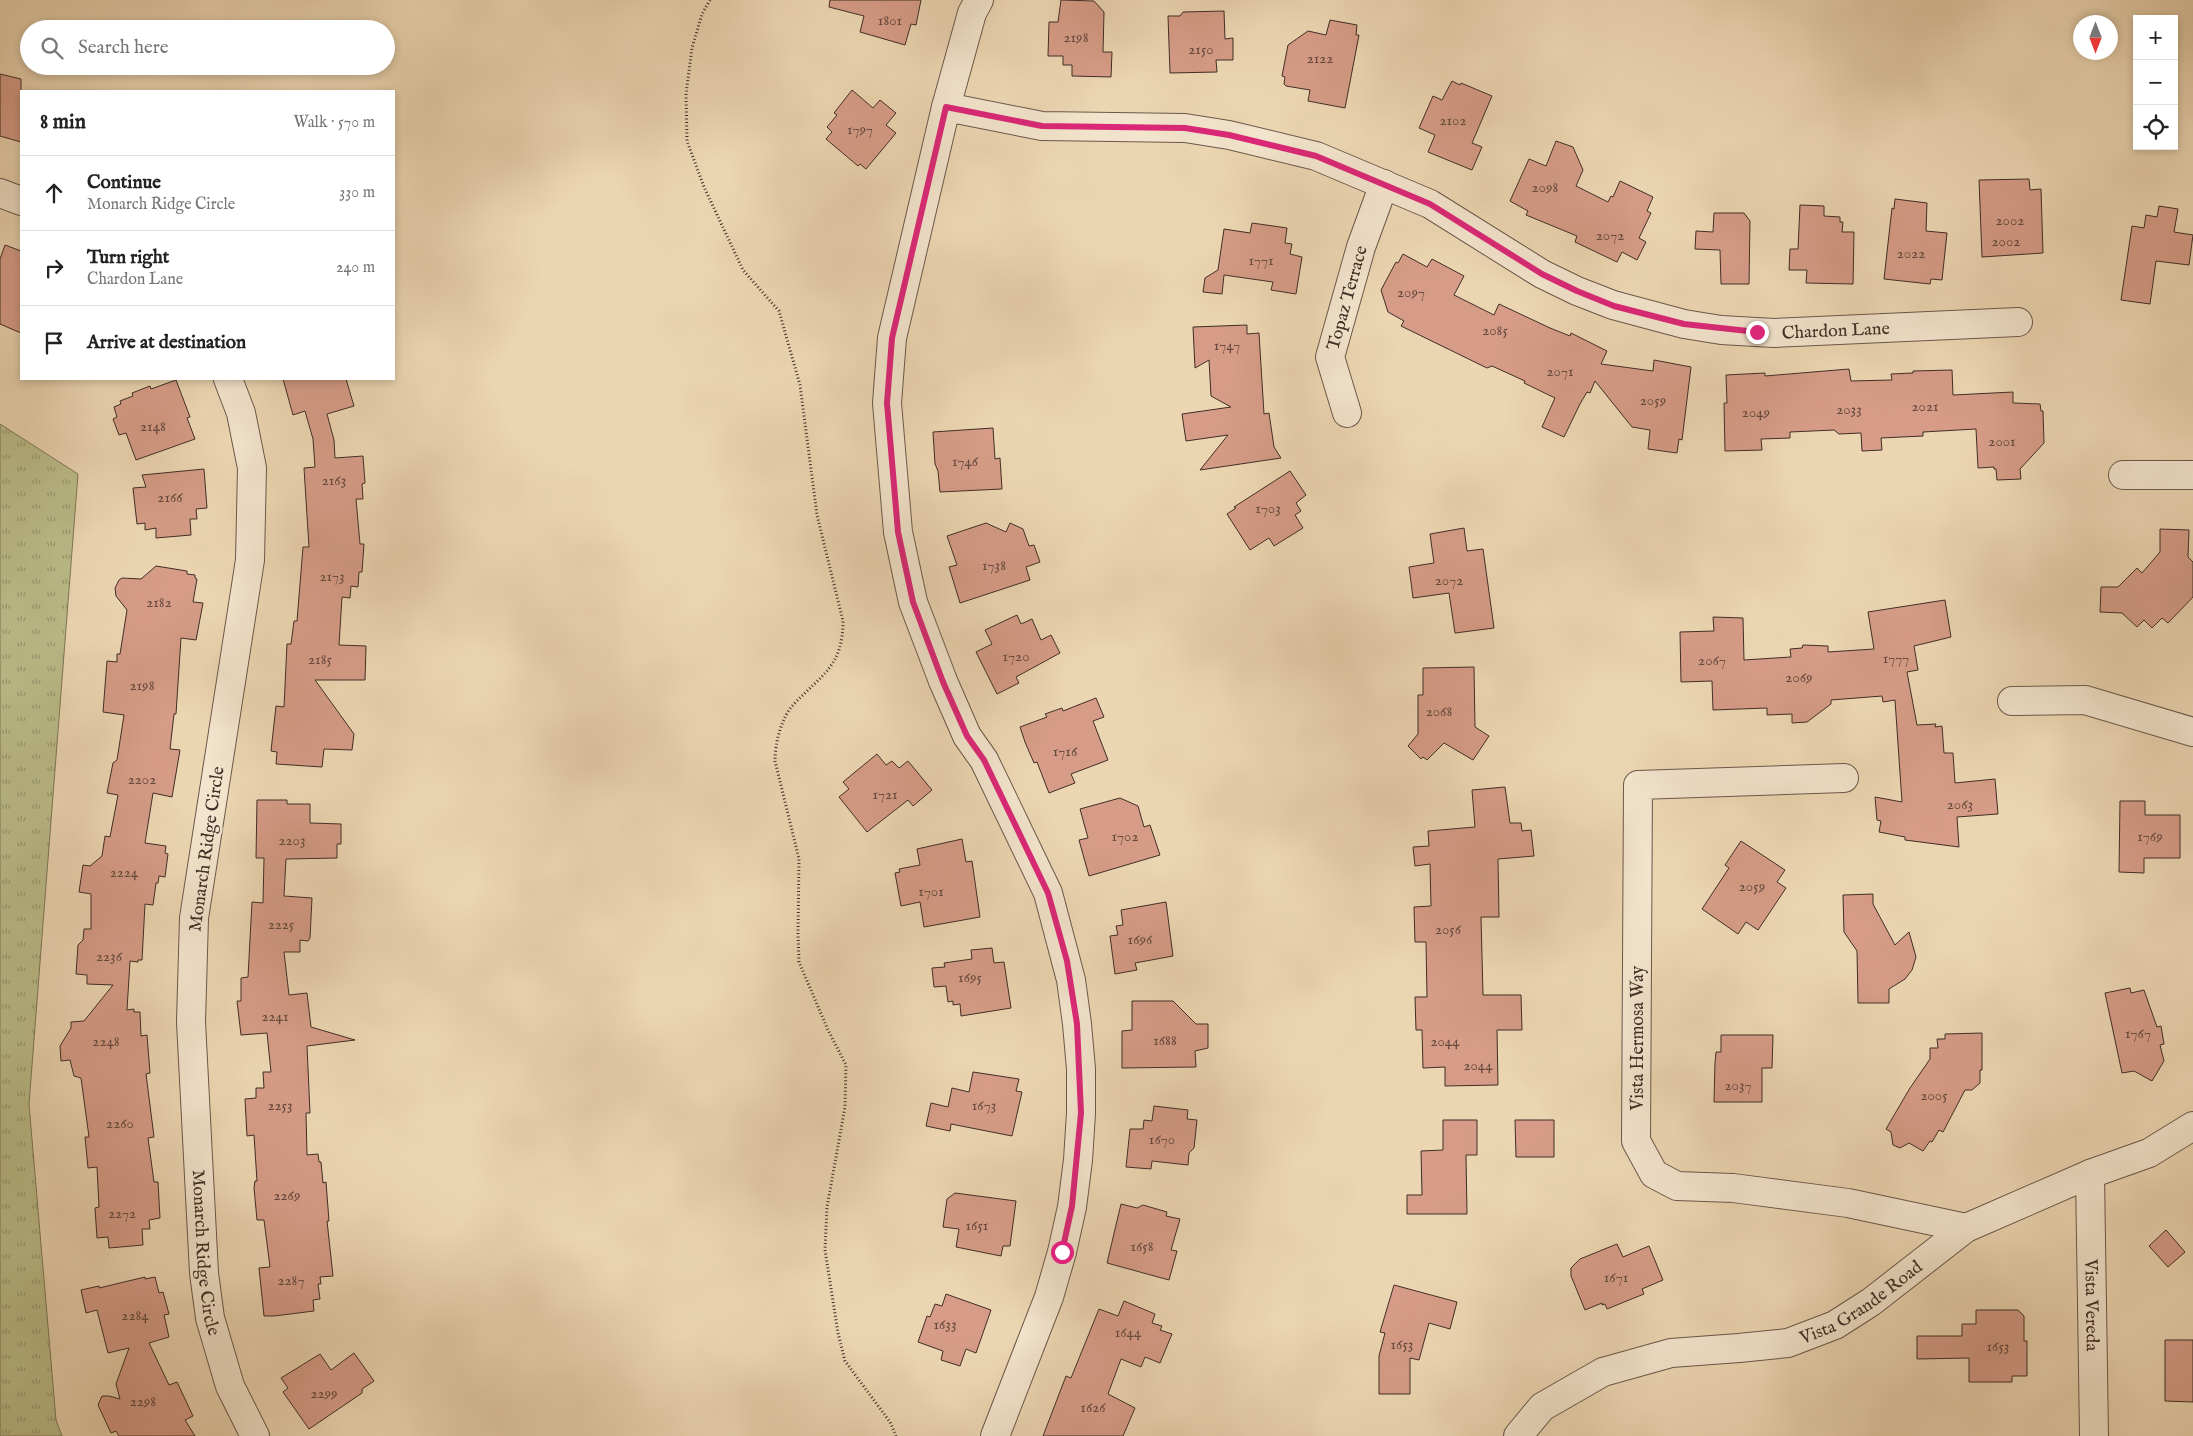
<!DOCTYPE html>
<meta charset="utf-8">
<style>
:root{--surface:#fff;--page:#f2f2f2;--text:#222;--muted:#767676;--line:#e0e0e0}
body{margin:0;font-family:"IM FELL English",serif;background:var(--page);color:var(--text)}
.controls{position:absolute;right:15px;top:15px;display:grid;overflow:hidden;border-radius:0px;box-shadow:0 2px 8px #0003}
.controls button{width:45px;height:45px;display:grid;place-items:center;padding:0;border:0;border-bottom:1px solid var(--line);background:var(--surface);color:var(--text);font:25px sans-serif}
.compass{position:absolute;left:2073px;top:15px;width:45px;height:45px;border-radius:50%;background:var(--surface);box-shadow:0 2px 8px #0003;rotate:180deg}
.stop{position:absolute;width:15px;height:15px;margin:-11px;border:4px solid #db2777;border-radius:50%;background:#fff}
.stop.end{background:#db2777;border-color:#fff;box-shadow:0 1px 5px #0008}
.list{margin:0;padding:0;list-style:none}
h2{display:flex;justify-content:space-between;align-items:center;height:65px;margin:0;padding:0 20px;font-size:21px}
h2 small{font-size:16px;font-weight:400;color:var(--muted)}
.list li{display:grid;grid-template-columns:32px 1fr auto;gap:15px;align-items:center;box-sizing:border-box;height:75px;padding:0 20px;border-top:1px solid var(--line)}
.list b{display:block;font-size:19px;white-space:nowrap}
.list p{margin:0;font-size:16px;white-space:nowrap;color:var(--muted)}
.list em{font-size:16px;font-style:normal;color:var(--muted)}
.icon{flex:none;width:28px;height:28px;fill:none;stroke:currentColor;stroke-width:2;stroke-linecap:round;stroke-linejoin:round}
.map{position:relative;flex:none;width:2193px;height:1436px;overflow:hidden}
.search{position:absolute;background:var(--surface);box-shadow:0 2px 8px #0003;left:20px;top:20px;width:375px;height:55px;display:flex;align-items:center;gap:12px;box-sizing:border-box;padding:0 18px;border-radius:28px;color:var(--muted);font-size:19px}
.panel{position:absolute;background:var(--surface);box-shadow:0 2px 8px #0003;left:20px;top:90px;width:375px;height:290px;border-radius:0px}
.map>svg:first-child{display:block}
.grass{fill:url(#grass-tufts);stroke:#7e7658}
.building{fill:#d69c87;stroke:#402e27}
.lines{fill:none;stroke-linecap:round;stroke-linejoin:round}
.minor-casing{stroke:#6b584a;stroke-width:30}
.tertiary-casing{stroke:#6b584a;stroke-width:30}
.path{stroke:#402e27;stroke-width:3;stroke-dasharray:1 2.5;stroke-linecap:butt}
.minor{stroke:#f3e4cd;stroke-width:28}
.tertiary{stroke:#f3e4cd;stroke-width:28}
.route{stroke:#db2777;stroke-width:6}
.labels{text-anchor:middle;stroke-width:5;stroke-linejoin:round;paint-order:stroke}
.number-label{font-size:15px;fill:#664a3f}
.street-label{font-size:18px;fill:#402e27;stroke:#f3e4cd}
</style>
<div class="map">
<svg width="2193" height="1436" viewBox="0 0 2193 1436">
<defs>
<pattern id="grass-tufts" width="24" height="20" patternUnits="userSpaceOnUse" patternTransform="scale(1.25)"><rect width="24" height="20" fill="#bbbd8a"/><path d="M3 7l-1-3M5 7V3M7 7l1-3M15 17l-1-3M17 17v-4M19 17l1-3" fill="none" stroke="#999a71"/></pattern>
</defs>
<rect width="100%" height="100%" fill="#ecd6b2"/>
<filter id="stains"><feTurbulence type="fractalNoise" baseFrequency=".004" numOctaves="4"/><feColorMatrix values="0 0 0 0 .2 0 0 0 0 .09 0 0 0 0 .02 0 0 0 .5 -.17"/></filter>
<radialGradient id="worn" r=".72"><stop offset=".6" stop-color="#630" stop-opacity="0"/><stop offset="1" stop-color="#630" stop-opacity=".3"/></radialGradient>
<!-- grass -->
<path class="grass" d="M0,424l78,50 -49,630 27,316 6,16h-62z"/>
<!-- building -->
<g class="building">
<path d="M830,0h91l-5,25 -5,-1 -6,21 -45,-13 4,-16 -35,-9z"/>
<path d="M1061,0l33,1 10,11 -1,40h9l-1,25 -39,-1v-11h-9v-9h-15l1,-34h9z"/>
<path d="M1224,11l1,28 8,-1v22h-17l1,12 -47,1 -2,-57h12l3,-4z"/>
<path d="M1330,20l27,5 -1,10h3l-14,73 -37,-7 2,-11 -24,-4 -2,-2 1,-7 -3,-1 6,-31 20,-14 18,4z"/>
<path d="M0,74l21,5v63l-21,-6z"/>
<path d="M1452,81l8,4 1,-2 31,13 -20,47 10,4 -10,23 -44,-18 7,-17 -16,-7 14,-32 9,4z"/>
<path d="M852,90l21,18 7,-8 16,13 -10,12 10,8 -30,36 -6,-5 -2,2 -32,-27 6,-7 -5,-5 10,-12 -3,-2z"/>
<path d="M1556,141l17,6 10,23 -7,16 32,16 3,-6 2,1 7,-16 33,16 -6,14 4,2 -12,25 7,4 -9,18 -15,-8 -5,10 -42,-20 2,-6 -51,-21 2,-4 -18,-10 19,-42 17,7z"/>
<path d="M2029,179l1,11 11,-1 2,64 -61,4 -3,-77z"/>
<path d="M1895,199l32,4 -1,28 21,2 -5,47 -11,-1 -1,5 -46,-5 8,-71 2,1z"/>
<path d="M1800,205l24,1v10l16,1v5h3l-1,10h12l-1,52 -47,-1 1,-13h-18l1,-21h8z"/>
<path d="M2159,206l19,3 -4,23 19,3 -4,30 -33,-4 -6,43 -29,-4 11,-74 12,2 2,-13 11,2z"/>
<path d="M1714,213h30l6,8 -1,63h-28l-1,-34 -25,-1 1,-18 17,1z"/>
<path d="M1252,223l35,5 -2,15 7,1 -2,10 12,3 -6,37 -25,-4 2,-8 -49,-7 -2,19 -19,-2 2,-14 13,-8 6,-41 26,4z"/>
<path d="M5,245l16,6v82l-21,-9v-65z"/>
<path d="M1403,254l24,13 5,-8 32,17 -10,19 40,20 5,-11 51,24 20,8 1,-3 36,18 -6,13 52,7 1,-11 37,7 -9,73 -3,-1 -2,14 -29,-4 2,-19 -18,-3 -37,-46 -5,12 -3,-1 -7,12 -16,33 -22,-10 13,-29 -31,-15 1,-2 -33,-15 -5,2 -86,-42 3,-5 -16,-9 -7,-22 15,-28 2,1z"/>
<path d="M1247,325v9l12,-1 5,81 5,-1 5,34 7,11 -81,12 28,-35 -42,6 -4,-27 49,-7 -20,-11 -2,-36 -14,8 -2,-41z"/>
<path d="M1849,369l2,12 41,-1 -1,-6 22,-1v-2l39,-1 1,25 60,-3v11l27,1 1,7h2l1,32 -24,26 1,10 -24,1 -1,-11h-2v-2l-16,1 -2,-39 -53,3v4l-42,2 1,12 -20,1 -1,-18 -22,1 -5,-4 -44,2v6l-29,1 1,11 -37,1 -1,-48h3l-1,-28 39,-2v3z"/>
<path d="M283,379h63l8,27 -27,8 7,26 1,18 28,-2 2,27 -3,1 1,15h-7l4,45h4l-2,28h-3l-1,15 -7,-1 -1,12 -8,-1 -3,48 27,1 -1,34h-50l39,54 -2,16 -28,-1 -2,18 -46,-3 1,-12 -6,-1 5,-45 8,1 3,-63h4l3,-23h3l6,-74h6l-5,-79 11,-1 -2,-28 -8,-28 -12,4z"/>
<path d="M176,380l14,37 -3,1 8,21 -59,21 -10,-27 -7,2 -6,-16 4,-2 -3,-10 7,-3 -1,-3 13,-5 -1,-3 18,-7 1,3z"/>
<path d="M993,428l2,31 5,-1 2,31 -62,3 -2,-21 -3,-7 -2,-32z"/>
<path d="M204,469l3,39 -11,1 1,10h-7l1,16 -35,3v-10l-11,2v-7l-8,1 -4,-36 13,-1 -4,-12z"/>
<path d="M1290,471l16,24 -10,8 5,8 -6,4 8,13 -29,18 -5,-8 -19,12 -23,-36 9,-6 -2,-1z"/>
<path d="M986,523l20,9 4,-9 13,6 6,17 5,-1 6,17 -14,5 4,13 -70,23 -11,-36 8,-2 -10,-29z"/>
<path d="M1464,528l3,23 16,-2 11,79 -39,5 -6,-40 -36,5 -4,-31 25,-4 -4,-29z"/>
<path d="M2160,529l29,1 -1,27 5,5v35l-25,26 -6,-5 -10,10 -8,-8 -7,7 -15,-14 -22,-1 1,-25h17l19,-19 5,5 18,-21z"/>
<path d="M156,566l31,5v3l8,1v3l2,1 -4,23 10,1 -7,37 -15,-2 -5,76h-2l-4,35 10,1 -8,47 -19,-4 -8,50 21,3 -1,7 3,1 -3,23 -6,-1 -1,7h-2l-3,22 -8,-1 -3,56h-4v2l-8,-1 -3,49 7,-1v3h6l1,24 6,-1 3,38 -4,1 8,63 -6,1 6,44h4l2,36 -11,2 1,9h-8l1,16 -34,3 -1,-11 -11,1 -2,-30 4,-1 -2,-40 -9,1 -3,-31h4l-8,-59 -7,-2 -4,-16 -9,1 -1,-15 11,-18v-6l13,-1 29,-36 -26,-1v-9l-11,-1 2,-29 5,-5 1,-11h7v-35l-12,-2 4,-27 7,1 12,-10 3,-20 5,1 8,-42 -11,-2 6,-30 4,-3 7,-45 -21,-3 4,-51 10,1v-8h3l7,-44 -11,-14 -1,-8 4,-8 3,-2 19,1z"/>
<path d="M1945,600l6,37 -37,9 4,24 -11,2 10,53 19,-1 -1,3 7,-1 2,27h9l2,30 40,-4 3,35 -41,3 2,30 -54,-7v-3l-26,-5 2,-11 -4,-1 -2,-23 27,5 -7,-102 -12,2 -1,-6 -51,4v4l-24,18 -15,1v-9l-25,1v-7l-54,2 -1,-29 -31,1 -1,-50 34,-1 -1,-14 30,1 1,42 47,-3 -1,-8 12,-1 1,-3 25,1v6l46,-3 -6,-37z"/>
<path d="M1017,615l4,9 11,-5 9,21 10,-5 9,18 -44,24 3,6 -22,11 -21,-42 16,-8 -7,-14z"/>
<path d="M1474,667l1,60 14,9 -16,24 -29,-17 -17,17 -4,-3 -2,2 -13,-13 10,-12v-39h5v-27z"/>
<path d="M1096,698l8,19 -11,4 15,39 -37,14 4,9 -26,10 -12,-31 -3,1 -9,-21 -5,-15 27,-10 -2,-3 17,-6 1,3z"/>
<path d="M877,754l9,11 6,-4 7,7 9,-7 24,29 -19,16 -5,-6 -41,32 -28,-35 10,-8 -6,-7z"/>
<path d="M1505,787l5,36h11l1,8 9,-1 3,26 -36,3 1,58h-18l2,78h38l1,35h-25l1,55 -53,1v-19l-22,1 -1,-38h-6l-1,-33h12l-1,-55h-11l-1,-35 17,-1 -1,-42 -15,2 -2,-19 16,-1 -1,-15 47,-4 -3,-37z"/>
<path d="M1120,798l18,8 6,21 6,-2 10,30 -71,21 -10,-36 9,-2 -8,-29z"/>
<path d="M257,800h30v4h23v19l31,1v20h-4v14l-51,1 -2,37 28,2 -2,40 -2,3 -8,-1v12h-16l5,43 18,-2 4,34 44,13 -48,6 3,67h-4l1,42 11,-1 1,8h2l2,21 3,-1 3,39h-2l6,55 -13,1 1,7h-3l2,15 -7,1 1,11 -40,5h-10l-5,-48 11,-1 -6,-47h-7l-3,-32 1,-7h2l-3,-46 -7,1 -2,-37 11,-1v-10h8l-1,-16h8l-4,-39 -26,2 -4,-34h4v-23l7,-1 4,-75 11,1 1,-45h-8z"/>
<path d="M2120,801h25v14h35v43h-36v15l-25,-1z"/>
<path d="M962,839l4,23 6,-1 8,56 -56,10 -4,-25 -19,4 -6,-33 5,-1 -1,-3 21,-4 -3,-16z"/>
<path d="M1741,841l44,29 -8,12 9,6 -28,42 -12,-8 -8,12 -36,-25 27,-41 -4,-3z"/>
<path d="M1873,894v10l22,41 14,-13 7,25 -4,13 -7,9 -16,10v14h-31l-1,-52 -13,-19 -1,-37z"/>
<path d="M1166,902l7,54 -38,7 2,7 -22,4 -5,-38 8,-1 -2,-9 7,-1 -2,-15z"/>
<path d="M992,948l2,15 10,-1 7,46 -50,8 -1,-12 -7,1v-4l-5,1 -2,-16 -12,1 -2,-19 13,-1 -1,-4 28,-4 -1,-9z"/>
<path d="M2130,988l1,5 13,-3 13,37 4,-1 3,18 -4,1 4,16 -12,20 -18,-10 -12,2 -17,-80z"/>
<path d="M1132,1001h41l23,23h12v24l-13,3 1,16 -74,1v-37l10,-1z"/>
<path d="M1982,1033v37h-2v13l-8,7h-7l-22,42 -4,-2 -7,12 -2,-1 -7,10 -14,-8 -9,5 -7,-3 -2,-13 -5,-3 24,-41 20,-29v-11h8l-1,-9h8v-5z"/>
<path d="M1721,1035h52l-1,33h-10v34h-48l1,-39 1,-11h5z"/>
<path d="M973,1072l46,7 -3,12 6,1 -10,44 -61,-12 -1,7 -24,-5 5,-23 17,4 4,-19 17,4z"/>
<path d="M1154,1106l34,4 -1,9 10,1 -3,28 -5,5 -1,12 -36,-4 -1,8 -25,-2 4,-38h13l1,-9 8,1z"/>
<path d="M1443,1120h34v35h-11l1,59h-60v-19h15l-1,-44 22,-1z"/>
<path d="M1515,1120h39v37h-38z"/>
<path d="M955,1193l61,8 -6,45h-7l-2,10 -45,-9 3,-18 -16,-2 4,-28z"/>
<path d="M1121,1204l16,4 6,-3 24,7 -1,4 14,3 -9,31 6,1 -8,29 -62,-17z"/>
<path d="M2166,1230l19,22 -17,15 -19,-21z"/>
<path d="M1617,1244l6,13 26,-11 14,34 -21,9 2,5 -37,15 -2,-5 -3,1v-2l-17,7 -14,-34v-8l9,-9z"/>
<path d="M145,1277v2l10,-2 4,16 4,-1 6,22 -5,1 5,22 -20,6 20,42 8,-3 16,34 -8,4 10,16h-76l-3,-5 -5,2 -13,-28 4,-9h7l11,3 -4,-15 13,-36 -21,5 -11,-43 -11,3 -5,-23 18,-4v2z"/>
<path d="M1394,1285l63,17 -7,27 -21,-6 -10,37 -9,-2v36h-31v-38l6,-23 -5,-1z"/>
<path d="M946,1294l45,16 -15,43 -10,-4 -6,17 -19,-6 2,-9 -25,-9 9,-26 3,1 5,-13 7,2z"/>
<path d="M1124,1301l31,13 -3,9 10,3 -2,4 12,4 -12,29 -15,-6 -4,10 -20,-8 -13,35 27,14 -12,28h-80l23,-60 5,2 28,-69 19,7z"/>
<path d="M1976,1310h42l6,6v25h3v35h-15v6h-43v-24l-52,1v-23h45v-12h14z"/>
<path d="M2165,1340h28v62l-28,-1z"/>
<path d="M354,1353l20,28 -12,8v4l-53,36 -26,-37 5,-4 -7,-10 39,-24 11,16z"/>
</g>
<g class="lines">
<defs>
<g id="minor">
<path d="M979,0l-7,13 -26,94 -54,231 -5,65 11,129 15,70 30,79 24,55 17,24 64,133 23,87 6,44 4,45v44l-3,47 -6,47 -10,45 -13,45 -54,139"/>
<path id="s1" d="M946,107l96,19 143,2 44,7 87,21 114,48 112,70 35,17 36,14 71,19 37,6 53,3 244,-11"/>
<path d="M0,193l21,8"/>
<path id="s2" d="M228,379l13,34 11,55 -2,92 -56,358 -3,104 13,251 6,45 20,68 25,50"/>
<path id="s3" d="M1347,413l-17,-56 31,-110 23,-63"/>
<path d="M2123,475h70"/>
<path d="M2012,701l73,-1 108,32"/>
<path d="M1844,778l-206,7 -2,356 18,33 23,12 56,2 115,15 118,25"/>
<path id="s4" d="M2090,1174l4,262"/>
</g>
<g id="tertiary">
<path id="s5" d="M1518,1436l24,-29 61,-35 68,-19 68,-5 49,-5 47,-18 36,-23 95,-74 124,-54 59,-21 44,-27"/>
</g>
</defs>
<!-- minor casing -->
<use href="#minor" class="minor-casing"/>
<!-- tertiary casing -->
<use href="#tertiary" class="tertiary-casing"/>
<!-- path -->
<path class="path" d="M710,0l-8,14 -10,34 -6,46 1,47 17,46 39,83 36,41 21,74 17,130 26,106c0,46 -22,54 -49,83 -13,13 -19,40 -19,57l24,98 -1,75 1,28 29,68 18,35 -1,42 -18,100 -2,43 13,83 7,28 45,61 6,14"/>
<!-- minor -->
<use href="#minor" class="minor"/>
<!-- tertiary -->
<use href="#tertiary" class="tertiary"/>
</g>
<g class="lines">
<!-- route -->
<path class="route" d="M1062,1252l10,-46 9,-93 -4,-89 -10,-63 -19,-68 -64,-133 -17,-24 -24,-54 -30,-80 -15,-70 -11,-129 5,-65 54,-231 96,19 143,2 44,7 87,21 114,48 112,70 35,17 37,15 70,18 73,8"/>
</g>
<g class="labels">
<!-- number labels -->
<g class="number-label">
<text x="890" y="25">1801</text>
<text x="1076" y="42">2198</text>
<text x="1201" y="54">2150</text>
<text x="1320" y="63">2122</text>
<text x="1453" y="125">2102</text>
<text x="860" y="134">1797</text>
<text x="1545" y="192">2098</text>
<text x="2010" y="225">2002</text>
<text x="1610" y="240">2072</text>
<text x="2006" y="246">2002</text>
<text x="1911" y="258">2022</text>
<text x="1261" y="265">1771</text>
<text x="1411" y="297">2097</text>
<text x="1495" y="335">2085</text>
<text x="1227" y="350">1747</text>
<text x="1560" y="376">2071</text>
<text x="1653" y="405">2059</text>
<text x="1925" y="411">2021</text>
<text x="1849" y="414">2033</text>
<text x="1756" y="417">2049</text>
<text x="153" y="431">2148</text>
<text x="2002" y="446">2001</text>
<text x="965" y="466">1746</text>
<text x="334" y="485">2163</text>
<text x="170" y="502">2166</text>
<text x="1268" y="513">1703</text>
<text x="994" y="570">1738</text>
<text x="332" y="581">2173</text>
<text x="1449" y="585">2072</text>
<text x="159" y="607">2182</text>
<text x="1016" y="661">1720</text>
<text x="1896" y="663">1777</text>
<text x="320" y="664">2185</text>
<text x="1712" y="665">2067</text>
<text x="1799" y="682">2069</text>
<text x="142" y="690">2198</text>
<text x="1439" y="716">2068</text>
<text x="1065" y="756">1716</text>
<text x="142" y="784">2202</text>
<text x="885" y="799">1721</text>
<text x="1960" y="809">2063</text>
<text x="1125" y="841">1702</text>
<text x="2150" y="841">1769</text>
<text x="292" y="845">2203</text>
<text x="124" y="877">2224</text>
<text x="1752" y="891">2059</text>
<text x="931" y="896">1701</text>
<text x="281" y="929">2225</text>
<text x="1448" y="934">2056</text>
<text x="1140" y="944">1696</text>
<text x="109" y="961">2236</text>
<text x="970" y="982">1695</text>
<text x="275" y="1021">2241</text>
<text x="2138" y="1038">1767</text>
<text x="1165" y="1045">1688</text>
<text x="106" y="1046">2248</text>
<text x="1445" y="1046">2044</text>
<text x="1478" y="1070">2044</text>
<text x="1738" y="1090">2037</text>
<text x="1934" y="1100">2005</text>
<text x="280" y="1110">2253</text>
<text x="984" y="1110">1673</text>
<text x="120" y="1128">2260</text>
<text x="1162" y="1144">1670</text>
<text x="287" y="1200">2269</text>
<text x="122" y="1218">2272</text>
<text x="977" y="1230">1651</text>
<text x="1142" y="1251">1658</text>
<text x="1616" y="1282">1671</text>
<text x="291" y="1285">2287</text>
<text x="135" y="1320">2284</text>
<text x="945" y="1329">1633</text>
<text x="1128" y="1337">1644</text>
<text x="1402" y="1349">1653</text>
<text x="1998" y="1351">1653</text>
<text x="324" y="1398">2299</text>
<text x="143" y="1406">2298</text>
<text x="1093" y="1412">1626</text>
</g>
<!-- street labels -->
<g class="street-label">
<text dy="6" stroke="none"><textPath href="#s3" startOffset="120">Topaz Terrace</textPath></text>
<text dy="6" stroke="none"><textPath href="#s1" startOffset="934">Chardon Lane</textPath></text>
<text transform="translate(206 849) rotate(-82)" y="6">Monarch Ridge Circle</text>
<text transform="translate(1637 1038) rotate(-90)" y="6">Vista Hermosa Way</text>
<text dy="6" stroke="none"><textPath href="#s2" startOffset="882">Monarch Ridge Circle</textPath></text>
<text dy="6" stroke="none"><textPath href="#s5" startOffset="380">Vista Grande Road</textPath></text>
<text dy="6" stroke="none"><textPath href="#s4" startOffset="131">Vista Vereda</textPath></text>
</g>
</g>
<rect width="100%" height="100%" filter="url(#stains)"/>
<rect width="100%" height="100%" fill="url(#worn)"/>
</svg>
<div class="controls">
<button>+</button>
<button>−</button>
<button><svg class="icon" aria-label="locate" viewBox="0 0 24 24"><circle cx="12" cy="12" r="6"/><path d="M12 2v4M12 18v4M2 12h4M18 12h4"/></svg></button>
</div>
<svg class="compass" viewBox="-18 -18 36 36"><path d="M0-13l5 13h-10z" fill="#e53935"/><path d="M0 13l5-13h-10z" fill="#767676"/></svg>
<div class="stop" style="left:1062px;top:1252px"></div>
<div class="stop end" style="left:1757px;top:332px"></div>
<div class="search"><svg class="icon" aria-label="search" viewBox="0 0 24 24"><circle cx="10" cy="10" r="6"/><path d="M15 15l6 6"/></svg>Search here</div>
<section class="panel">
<h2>8 min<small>Walk · 570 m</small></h2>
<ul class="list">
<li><svg class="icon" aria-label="ahead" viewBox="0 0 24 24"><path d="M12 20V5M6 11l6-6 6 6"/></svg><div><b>Continue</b><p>Monarch Ridge Circle</p></div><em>330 m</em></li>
<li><svg class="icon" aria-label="right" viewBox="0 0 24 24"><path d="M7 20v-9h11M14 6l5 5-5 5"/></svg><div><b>Turn right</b><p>Chardon Lane</p></div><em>240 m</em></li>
<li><svg class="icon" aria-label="arrive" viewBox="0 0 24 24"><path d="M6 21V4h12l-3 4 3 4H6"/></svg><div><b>Arrive at destination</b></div></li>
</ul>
</section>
</div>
